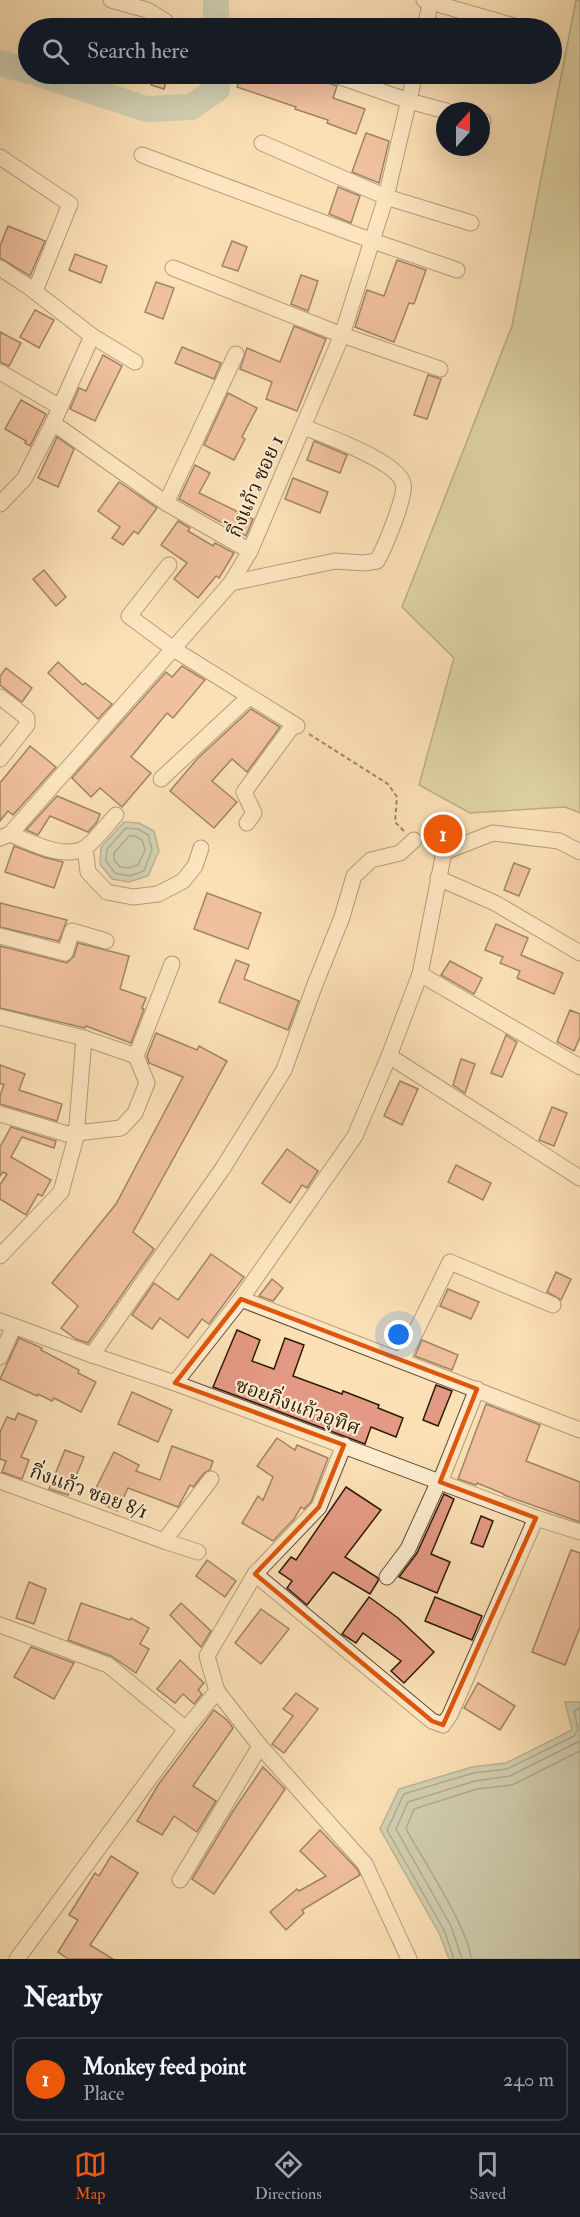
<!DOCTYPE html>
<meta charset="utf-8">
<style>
:root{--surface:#171b24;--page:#242831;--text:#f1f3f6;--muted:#9ea1a6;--line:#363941;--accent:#ea580c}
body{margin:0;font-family:"IM FELL Double Pica","Noto Serif Thai",serif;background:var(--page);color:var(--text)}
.compass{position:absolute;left:436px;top:102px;width:54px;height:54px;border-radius:50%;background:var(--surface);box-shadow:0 6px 24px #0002;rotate:21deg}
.you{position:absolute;left:399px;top:1335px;width:21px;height:21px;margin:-15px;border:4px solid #fff;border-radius:50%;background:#1a73e8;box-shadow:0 0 0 9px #1a73e833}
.badge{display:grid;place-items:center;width:39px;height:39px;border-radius:50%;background:var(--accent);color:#fff;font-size:20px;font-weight:700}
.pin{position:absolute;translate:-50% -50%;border:3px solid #fff;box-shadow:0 2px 6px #0006}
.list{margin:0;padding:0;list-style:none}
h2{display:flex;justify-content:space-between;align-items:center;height:78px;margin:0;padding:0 24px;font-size:26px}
h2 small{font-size:20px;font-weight:400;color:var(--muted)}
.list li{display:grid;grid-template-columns:39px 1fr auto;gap:18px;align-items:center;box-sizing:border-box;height:84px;margin:0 12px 12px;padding:0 12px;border:2px solid var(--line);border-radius:9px}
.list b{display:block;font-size:22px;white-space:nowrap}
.list p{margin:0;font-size:20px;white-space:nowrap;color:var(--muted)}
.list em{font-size:20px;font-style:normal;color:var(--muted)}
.icon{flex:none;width:33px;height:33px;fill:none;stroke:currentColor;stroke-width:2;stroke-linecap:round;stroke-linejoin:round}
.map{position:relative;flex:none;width:580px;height:1959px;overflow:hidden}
.search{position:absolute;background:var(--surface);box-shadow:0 6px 24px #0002;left:18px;right:18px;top:18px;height:66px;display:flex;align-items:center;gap:15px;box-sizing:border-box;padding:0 21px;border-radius:33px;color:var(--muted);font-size:22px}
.sheet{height:174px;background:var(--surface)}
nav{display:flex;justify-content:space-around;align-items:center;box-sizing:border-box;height:84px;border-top:2px solid var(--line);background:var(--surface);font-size:16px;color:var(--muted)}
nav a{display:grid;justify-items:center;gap:3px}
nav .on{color:var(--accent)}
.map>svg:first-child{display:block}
.green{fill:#bac391;stroke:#736e4d;stroke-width:1.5}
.water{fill:#9fbdb1;stroke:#717c6e;stroke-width:1.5}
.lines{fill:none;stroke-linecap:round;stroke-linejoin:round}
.shore{stroke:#666c5d;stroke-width:1.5}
.river{stroke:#9fbdb1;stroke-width:26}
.building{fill:#e49984;stroke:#2c1a09;stroke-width:1.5}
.minor-casing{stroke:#604c34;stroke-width:17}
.path{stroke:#2c1a09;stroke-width:2;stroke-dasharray:4.5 3;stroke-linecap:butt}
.minor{stroke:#fcebcf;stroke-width:15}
.marked{fill:none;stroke:#df560c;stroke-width:4.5;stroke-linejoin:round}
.labels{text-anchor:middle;stroke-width:4.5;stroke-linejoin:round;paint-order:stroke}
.street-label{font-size:20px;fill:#2c1a09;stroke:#fcebcf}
</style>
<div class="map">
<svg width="580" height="1959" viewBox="0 0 580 1959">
<rect width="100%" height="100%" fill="#fbe0b5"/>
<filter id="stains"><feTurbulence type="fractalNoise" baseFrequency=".00333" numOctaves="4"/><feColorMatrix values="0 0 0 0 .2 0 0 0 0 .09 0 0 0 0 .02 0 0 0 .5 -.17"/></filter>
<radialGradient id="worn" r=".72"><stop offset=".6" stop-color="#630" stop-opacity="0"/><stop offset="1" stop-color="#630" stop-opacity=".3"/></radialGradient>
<!-- green -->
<path class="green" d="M576,0h4v813l-15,-6 -95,6 -51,-28 35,-127 -52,-51 110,-281z"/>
<!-- water -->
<g class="water">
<path d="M124,822l15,1 15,8 5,20 -11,25 -19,6 -17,-3 -12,-15 1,-17z"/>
<path d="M565,1702h15v257h-131l-10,-26 -59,-104 19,-40 73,-22 34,-4 66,-33z"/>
</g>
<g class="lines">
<!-- shore -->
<g class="shore">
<path d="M126,828l12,1 10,6 4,15 -8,21 -15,5 -14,-3 -9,-12 1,-12z"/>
<path d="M129,836h6l7,4 3,10 -7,15 -10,3 -8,-1 -6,-7v-7z"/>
<path d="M454,1959l-10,-29 -57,-100 17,-36 69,-21 34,-4 67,-33 4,-7 -4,-18 6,-3"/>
<path d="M462,1959l-11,-33 -55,-97 12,-27 67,-21 35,-5 70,-35"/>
<path d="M471,1959c-2,-30 -49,-101 -65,-130l8,-20 63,-20 35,-4 68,-34"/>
</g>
<!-- river -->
<g class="river">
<path d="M216,0v28"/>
<path d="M0,63l28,8"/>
<path d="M40,74l106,35 45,-2 26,-18v-15"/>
</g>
</g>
<!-- building -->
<g class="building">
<path d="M154,74h14l-4,15 -13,-4z"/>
<path d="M241,74h69l14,4 4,5 9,3 -4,12 32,11 -9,25 -29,-11 1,-3 -33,-11 1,-2 -59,-20z"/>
<path d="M366,133l23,8 -10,42 -27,-11z"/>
<path d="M338,187l22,9 -9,27 -22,-9z"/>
<path d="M8,226l37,15 -15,35 -30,-18v-12z"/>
<path d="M232,241l15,6 -9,24 -16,-5z"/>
<path d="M75,254l32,12 -6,17 -32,-13z"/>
<path d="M397,260l29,10 -12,34 -5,-1 -15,39 -39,-15 12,-37 17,6z"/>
<path d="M301,275l17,6 -10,30 -17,-7z"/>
<path d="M156,282l18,6 -11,31 -18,-7z"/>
<path d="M35,310l19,10 -15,28 -19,-11z"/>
<path d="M294,326l32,13 -29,72 -31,-12 6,-17 -32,-13 7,-21 33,14z"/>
<path d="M0,332l21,11 -12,23 -9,-4z"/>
<path d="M182,347l39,16 -7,16 -39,-16z"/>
<path d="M103,355l19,11 -27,55 -25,-12 9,-21 7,3z"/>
<path d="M428,375l13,4 -14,40 -13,-4z"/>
<path d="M228,393l29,15 -15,29 3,2 -11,21 -30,-15z"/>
<path d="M21,400l25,14 -16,32 -5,-3 1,-2 -21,-12z"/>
<path d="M57,437l17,12 -16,38 -20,-9z"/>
<path d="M314,441l33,14 -7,18 -33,-13z"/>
<path d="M195,465l15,8 -11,20 54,26 -7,17 -67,-37z"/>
<path d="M293,478l35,14 -8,21 -35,-14z"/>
<path d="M119,482l38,26 -19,26 -4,-3 -11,14 -11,-7 8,-11 -22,-16z"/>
<path d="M178,521l12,7 -2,3 25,15 2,-3 19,10 -15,25 -3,-2 -18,22 -24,-19 13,-16 -26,-18z"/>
<path d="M44,570l22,27 -10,9 -23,-27z"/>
<path d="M58,662l25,23 2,-2 27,21 -14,15 -50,-46z"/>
<path d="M182,666l23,14 -32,38 -6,-5 -36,44 20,16 -29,34 -22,-19 -9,9 -19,-19 94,-106 6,5z"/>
<path d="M6,668l26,20 -10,14 -22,-17v-9z"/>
<path d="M251,709l29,18 -33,45 -15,-13 -20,22 25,21 -23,26 -44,-37 28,-33z"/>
<path d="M30,746l26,21 -43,48 -5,-4 -8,10v-38z"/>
<path d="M57,796l43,18 -3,8 -9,10 -38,-16 -12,19 -12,-5z"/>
<path d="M14,846l29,11 20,5 -9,26 -49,-16z"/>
<path d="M514,863l16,6 -11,27 -15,-6z"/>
<path d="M207,893l54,20 -13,36 -54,-20z"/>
<path d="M0,903l67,17 -8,21 -59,-14z"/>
<path d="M496,924l32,14 -7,17 42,18 -9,21 -37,-16 3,-7 -20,-8 3,-6 -18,-7z"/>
<path d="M78,943l51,13 -9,33 26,9 -4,10 2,1 -13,34 -45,-17 -1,2 -85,-20v-62l67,17 7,-7z"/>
<path d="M236,960l13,5 -5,14 55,22 -11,29 -69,-28z"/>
<path d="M450,961l32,17 -8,16 -33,-19z"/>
<path d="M570,1010l10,4v23l-6,14 -17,-9z"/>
<path d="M156,1033l41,17 2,-4 28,15 -94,171 21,17 -66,94 -12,-4 -15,-11 17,-22 -26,-23 64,-79 67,-127 -34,-14 -2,-7z"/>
<path d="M506,1035l11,7 -15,35 -11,-4z"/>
<path d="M461,1059l14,5 -10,29 -12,-8z"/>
<path d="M0,1065l25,9 -6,16 43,14 -5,17 -57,-17v-8l4,-12h-4z"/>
<path d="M400,1081l18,8 -16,36 -18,-9z"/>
<path d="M552,1107l15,6 -13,33 -15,-6z"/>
<path d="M11,1127l45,14 -2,7 -32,-11 -11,20 40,23 -9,16 -4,-2 -12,21 -26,-16v-14l7,-11 -4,-2 -3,4v-29z"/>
<path d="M287,1149l31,22 -11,17 -5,-3 -12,18 -28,-20z"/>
<path d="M456,1165l35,18 -8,17 -35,-18z"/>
<path d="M211,1254l33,23 -35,47 -7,-5 -14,19 -28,-20 -8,11 -20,-14 22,-32 24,17z"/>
<path d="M556,1272l15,7 -10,21 -14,-8z"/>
<path d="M272,1279l11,9 -10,13 -14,-5z"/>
<path d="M448,1289l31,13 -8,17 -31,-13z"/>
<path d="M237,1330l23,10 -8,21 22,8 11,-31 19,7 -11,31 49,18 1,-3 36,14 -1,3 25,10 -7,19 -25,-10 -6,17 -152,-57z"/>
<path d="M19,1338l23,10 -1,2 38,20 -1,3 18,9 -15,30 -27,-14 -2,3 -14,-7 -1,2 -37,-17z"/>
<path d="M422,1340l36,15 -6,15 -37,-14z"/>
<path d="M436,1385l16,6 -14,35 -15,-6z"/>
<path d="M132,1392l40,18 -14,32 -40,-18z"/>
<path d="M486,1404l54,21 -14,36 54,21v40l-76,-27v-1l-27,-11 -1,2 -18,-6z"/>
<path d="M18,1413l19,8 -16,36 8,3 -7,19 -20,-7 4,-11 -6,-2v-27l7,-15 8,3z"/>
<path d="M277,1438l18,12 2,-5 31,13 -17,44 -7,7 -3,-2 -7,12 -21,22 -31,-18 16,-27 5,4 10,-23 -16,-11z"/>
<path d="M172,1446l41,15 -3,9 -6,3 -11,14 -3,-2 -12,22 -50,-19 -11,23 -26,-13 23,-46 25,13 -3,6 24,9z"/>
<path d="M65,1450l19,7 -16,38 -19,-6z"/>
<path d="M346,1487l35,23 -36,47 33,21v3l-8,13 -37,-22 -26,33 -20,-17 5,-7 -13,-9 12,-15 5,3z"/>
<path d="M444,1494l10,5 -23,55 19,8 -13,31 -38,-16 18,-24z"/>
<path d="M481,1516l12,5 -10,26 -12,-4z"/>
<path d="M571,1550l9,3v74l-15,38 -33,-13z"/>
<path d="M207,1560l29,21 -11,16 -29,-21z"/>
<path d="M29,1582l17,7 -12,35 -18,-6z"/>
<path d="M369,1597l29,21 36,34 -30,31 -13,-12 10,-10 -38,-28 -7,10 -14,-9z"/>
<path d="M435,1597l47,19 -10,24 -47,-19z"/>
<path d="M81,1603l49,17 1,-2 18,10 -9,16 9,5 -13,24 -25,-17 -43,-16z"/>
<path d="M181,1603l30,28 -10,16 -31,-32z"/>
<path d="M261,1609l28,20 -28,35 -26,-21z"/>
<path d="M31,1647l43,16 -20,36 -40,-22z"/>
<path d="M180,1660l24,23 -6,7 4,4 -8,10 -11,-10 -8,9 -18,-14z"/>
<path d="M478,1683l37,23 -15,24 -36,-22z"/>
<path d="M296,1693l22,16 -34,44 -12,-9 21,-28 -10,-7z"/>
<path d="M214,1710l13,10 6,8 -40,58 23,15 -19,31 -23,-16 -12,19 -25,-14 21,-36z"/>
<path d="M263,1767l22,22 -71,105 -22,-15 41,-68z"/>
<path d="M320,1830l37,39 3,6 -58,35 2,3 -18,17 -16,-18 27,-23 2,2 27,-15 -26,-25z"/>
<path d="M111,1856l27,17 -48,72 23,14h-45l-10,-7 20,-32 -9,-5 26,-42 4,3z"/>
</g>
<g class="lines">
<defs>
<g id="minor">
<path d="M111,0l36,10 18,11"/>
<path d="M424,0l90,26"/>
<path d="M425,28l6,-28"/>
<path d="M332,74l77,27 37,10"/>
<path d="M481,120l2,1"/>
<path d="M262,143l124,54 85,26"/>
<path d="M142,155l231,86 84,29"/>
<path d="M0,157l70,47 -35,87"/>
<path d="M0,268l29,19 63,49 43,26"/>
<path d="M173,268l169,67 98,34"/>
<path d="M0,372l60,35"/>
<path d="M53,423l113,80 84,48"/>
<path d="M166,503l70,-149"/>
<path d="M0,504l24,-25 29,-56 39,-87"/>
<path d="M169,565l-40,51 43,32 125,78"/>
<path d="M231,583l104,-22 29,2 13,-2c7,-12 30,-66 26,-78 -6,-22 -77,-47 -99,-56"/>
<path d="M0,697l27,21v7l-27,34"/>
<path d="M161,779l88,-82"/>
<path d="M247,823l7,-10 -10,-21 50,-68"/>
<path d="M10,834c21,8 51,25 73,15 10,-5 25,-26 33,-34"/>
<path d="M0,838l10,-4 221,-251 19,-32 92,-216 44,-138 29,-123"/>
<path d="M85,848l3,24 19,20 26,5 25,-3 25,-13 12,-15 6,-18"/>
<path d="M438,878l57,25 85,50"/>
<path d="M0,936l65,17 7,-22 34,10"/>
<path d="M420,974l160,93"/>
<path d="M0,1017l84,21 52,18"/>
<path d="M389,1056l191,122"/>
<path d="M0,1114l67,20 54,-6 14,-15 12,-30 -11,-27 36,-92"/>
<path d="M0,1256l61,-64 15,-55 8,-99"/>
<path d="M241,1299l339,131"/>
<path d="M0,1321l92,34 83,28 361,135 44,14"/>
<path d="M92,1355l131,-187 61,-98 30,-83 28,-70 12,-41 17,-16 29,-7 14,-13"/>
<path d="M0,1357l14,-31"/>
<path d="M402,1360l48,-98 103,43"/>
<path d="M175,1383l66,-84 114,-163 34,-80 31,-82 24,-122 49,-19 66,8 21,11"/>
<path d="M344,1445l-25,62 -64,67 -48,82 10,35 43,55 105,118 44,95"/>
<path d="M0,1481l164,60"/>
<path d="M440,1482l37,-93"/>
<path d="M198,1552l-34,-11 47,-62"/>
<path d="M255,1574l177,147 11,4 7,-10 86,-197"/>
<path d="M387,1577l21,-28 31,-68"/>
<path d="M0,1625l108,40 78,64"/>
<path d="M180,1880l80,-134"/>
<path d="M17,1959l169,-230 31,-38"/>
</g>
</defs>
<!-- minor casing -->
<use href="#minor" class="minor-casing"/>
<!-- path -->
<path class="path" d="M309,734l79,50 9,13 -2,25 9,9"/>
<!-- minor -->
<use href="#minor" class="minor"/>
</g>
<!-- marked area -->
<path d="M0 0H580V1959H0ZM241,1299l236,90 -37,93 96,36 -93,207 -11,-4 -177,-147 64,-67 25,-62 -169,-62z" fill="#fbe0b5" fill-opacity=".55" fill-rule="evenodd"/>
<path class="marked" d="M241,1299l236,90 -37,93 96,36 -93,207 -11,-4 -177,-147 64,-67 25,-62 -169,-62z"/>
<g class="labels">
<!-- street labels -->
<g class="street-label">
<text transform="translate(255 486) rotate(-66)" y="7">กิ่งแก้ว ซอย 1</text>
<text transform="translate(298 1406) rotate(20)" y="7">ซอยกิ่งแก้วอุทิศ</text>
<text transform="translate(89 1491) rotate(20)" y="7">กิ่งแก้ว ซอย 8/1</text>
</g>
</g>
<rect width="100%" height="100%" filter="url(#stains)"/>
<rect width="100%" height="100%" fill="url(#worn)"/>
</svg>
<svg class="compass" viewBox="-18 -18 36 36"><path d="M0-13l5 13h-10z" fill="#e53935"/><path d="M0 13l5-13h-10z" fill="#9ea1a6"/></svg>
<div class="you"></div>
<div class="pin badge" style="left:443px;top:834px">1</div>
<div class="search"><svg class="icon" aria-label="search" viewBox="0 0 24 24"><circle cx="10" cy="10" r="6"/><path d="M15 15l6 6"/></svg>Search here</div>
</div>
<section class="sheet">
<h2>Nearby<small></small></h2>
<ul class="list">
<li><span class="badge">1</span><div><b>Monkey feed point</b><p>Place</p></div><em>240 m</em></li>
</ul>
</section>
<nav>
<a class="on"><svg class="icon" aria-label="map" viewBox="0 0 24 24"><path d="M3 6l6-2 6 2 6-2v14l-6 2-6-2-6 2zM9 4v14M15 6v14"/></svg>Map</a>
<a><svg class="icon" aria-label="directions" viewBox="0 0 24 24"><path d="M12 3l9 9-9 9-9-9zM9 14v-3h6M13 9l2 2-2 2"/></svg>Directions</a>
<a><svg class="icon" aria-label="saved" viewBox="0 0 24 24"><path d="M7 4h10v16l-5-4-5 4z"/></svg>Saved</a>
</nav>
